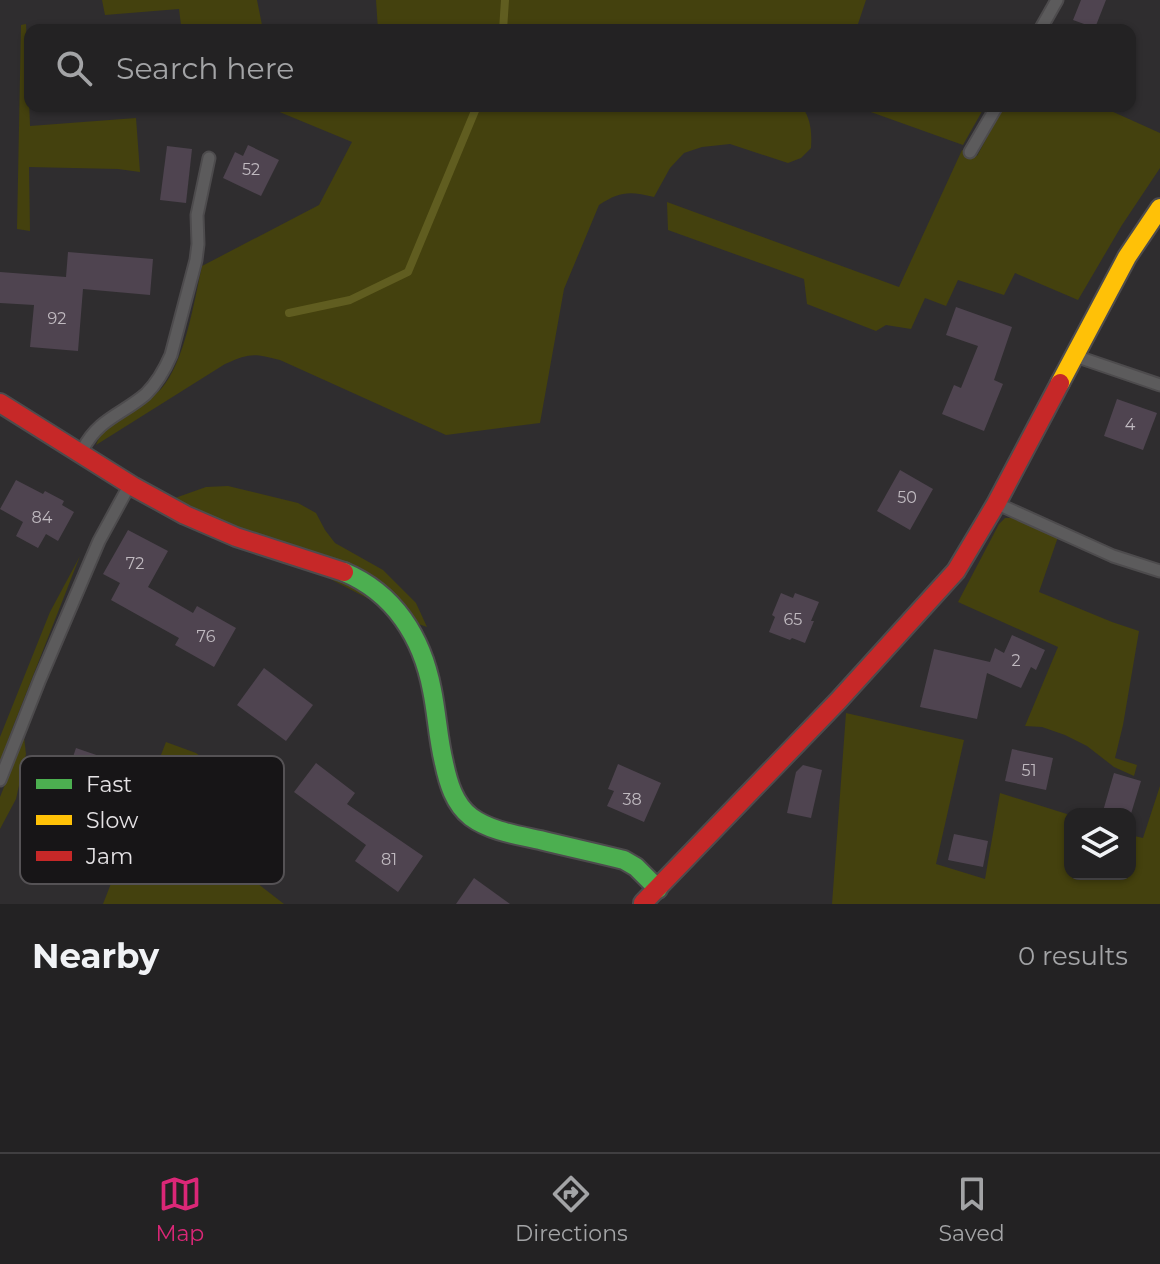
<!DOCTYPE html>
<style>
:root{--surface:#232223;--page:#2f2f30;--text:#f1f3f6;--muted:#a3a4a6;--line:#403f41;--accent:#db2777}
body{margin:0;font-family:Montserrat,sans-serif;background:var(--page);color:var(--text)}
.controls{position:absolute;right:24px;bottom:24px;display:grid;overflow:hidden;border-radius:16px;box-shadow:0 2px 6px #0004}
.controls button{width:72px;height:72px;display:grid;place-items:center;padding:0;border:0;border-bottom:2px solid var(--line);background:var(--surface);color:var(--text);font:40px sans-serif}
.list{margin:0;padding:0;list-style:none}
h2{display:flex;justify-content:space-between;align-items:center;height:104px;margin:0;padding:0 32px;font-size:34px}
h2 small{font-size:26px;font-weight:400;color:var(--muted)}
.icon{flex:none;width:44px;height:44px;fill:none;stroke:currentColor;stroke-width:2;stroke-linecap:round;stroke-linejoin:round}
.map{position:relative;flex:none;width:1160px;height:904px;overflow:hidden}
.search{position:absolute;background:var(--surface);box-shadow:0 2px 6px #0004;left:24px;right:24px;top:24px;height:88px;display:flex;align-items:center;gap:20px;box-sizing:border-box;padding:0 28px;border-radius:16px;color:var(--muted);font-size:30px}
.sheet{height:248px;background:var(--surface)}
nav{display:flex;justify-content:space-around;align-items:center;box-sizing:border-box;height:112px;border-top:2px solid var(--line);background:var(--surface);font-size:22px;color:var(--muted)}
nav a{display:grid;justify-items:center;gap:4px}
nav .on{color:var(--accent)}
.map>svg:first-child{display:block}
.green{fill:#44410e}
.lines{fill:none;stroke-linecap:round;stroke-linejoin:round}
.stream{stroke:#605d20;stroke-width:8}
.building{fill:#4f4450}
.lane-casing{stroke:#4d4b4d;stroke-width:15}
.fast-casing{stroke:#4d4b4d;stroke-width:22}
.slow-casing{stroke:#4d4b4d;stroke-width:22}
.jam-casing{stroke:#4d4b4d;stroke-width:22}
.lane{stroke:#5c5b5c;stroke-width:11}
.fast{stroke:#4caf50;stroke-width:18}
.slow{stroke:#ffc107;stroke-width:18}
.jam{stroke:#c62828;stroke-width:18}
.labels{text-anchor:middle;stroke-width:6;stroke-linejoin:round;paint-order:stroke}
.number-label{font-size:16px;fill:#c0bac0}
.key{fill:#171517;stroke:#555255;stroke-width:2}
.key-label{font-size:22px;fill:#e5e2e5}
</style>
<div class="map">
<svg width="1160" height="904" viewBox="0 0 1160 904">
<rect width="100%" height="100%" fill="#2f2d2f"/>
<!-- green -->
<g class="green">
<path d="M102,0h155l6,30h-76l-1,-3 -5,-2 -2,-16 -74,6z"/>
<path d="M376,0h490l-8,24 13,6h-493z"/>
<path d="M26,24l4,102 106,-8 4,54 -22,-3 -89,-2 1,64 -13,-2 4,-204z"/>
<path d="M265,106h537c9,14 10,26 9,42l-10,10 -13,5 -58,-19 -28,3 -18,6 -14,15 -16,29c-24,-6 -34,-6 -55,8l-35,84 -24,134 -94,12 -166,-75c-27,-7 -30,-7 -55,4l-129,81c9,-26 46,-37 65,-56 24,-27 33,-88 41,-123l117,-61 33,-63z"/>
<path d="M854,106h131l-22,39z"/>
<path d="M1004,106h96l60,27v35l-38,57 -44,75 -63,-27 -11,22 -46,-15 -12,26 -21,-8 -14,31 -25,-4 -10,6 -69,-27 -3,-25 -136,-49 -1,-28 232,85 63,-137 15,6z"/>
<path d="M228,486l70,17 18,10 9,17 10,13 48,27 33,33 11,24 -14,-5 -238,-124 31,-11z"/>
<path d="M1005,518h7l46,19 -19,55 73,30 27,9 -16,94 -8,33 22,7 -3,11 -20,-9 -27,-21 -22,-11 -23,-8 -17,-1 33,-79 -100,-45 41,-78z"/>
<path d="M80,556l-71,181 -9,27v-27l50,-125z"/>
<path d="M846,713l118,27 -28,124 49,15 15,-86 70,22v59h60v-39l13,3 17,-52v118h-328z"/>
<path d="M24,737l2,17 -10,45 -16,30v-32z"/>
<path d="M166,742l30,11 62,47 -36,56 62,48h-181z"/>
</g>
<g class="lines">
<!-- stream -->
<g class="stream">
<path d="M503,30l2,-30"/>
<path d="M289,313l61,-13 58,-28 69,-166"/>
</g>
</g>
<!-- building -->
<g class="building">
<path d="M1081,0h25l-11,28 -22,-8z"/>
<path d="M248,145l31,15 -18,36 -38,-18 12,-26 8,4z"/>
<path d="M167,146l25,3 -6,54 -26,-3z"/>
<path d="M68,252l85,7 -3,36 -67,-6 -5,62 -48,-4 4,-42 -34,-2v-31l66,5z"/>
<path d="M956,307l56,20 -18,53 9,4 -19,47 -42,-17 12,-29 7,3 17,-42 -32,-11z"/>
<path d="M1117,399l40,14 -14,37 -39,-14z"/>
<path d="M900,470l33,19 -23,41 -33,-19z"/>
<path d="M16,480l27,14 2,-3 19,10 -2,4 12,7 -16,29 -12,-7 -8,14 -22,-12 7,-14 -23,-13z"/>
<path d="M128,530l40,21 -20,36 45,26 4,-7 39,22 -22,39 -39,-22 4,-7 -68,-38 9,-17 -17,-9z"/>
<path d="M781,593l12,5 2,-5 24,9 -8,19h3l-9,22 -13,-5 -2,2 -21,-8 6,-15 -3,-2z"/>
<path d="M1012,635l33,15 -9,20 -5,-3 -10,21 -34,-15 -10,46 -57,-12 14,-58 56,13 5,-14 9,5z"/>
<path d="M264,668l49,37 -27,36 -49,-36z"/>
<path d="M76,748l58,20 -8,27 -13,-5 -10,30 -46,-15z"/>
<path d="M1012,749l41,9 -7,32 -41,-9z"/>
<path d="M316,763l39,30 -8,11 76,52 -25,36 -43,-31 11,-16 -72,-53z"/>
<path d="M618,764l43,19 -17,39 -37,-16 7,-15 -6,-2z"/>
<path d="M803,765l19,5 -11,48 -24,-5 9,-41z"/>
<path d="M1114,773l27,8 -11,36v-3h-15l-12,-3z"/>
<path d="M954,834l34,7 -5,26 -35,-7z"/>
<path d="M474,878l36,26h-54z"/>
</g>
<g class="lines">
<defs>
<g id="lane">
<path d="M1040,30l17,-30"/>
<path d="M970,152l27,-46"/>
<path d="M1078,357l82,28"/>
<path d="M83,449c15,-30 40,-35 63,-55 11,-11 19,-25 25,-39l25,-95 2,-16 -1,-29 12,-57"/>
<path d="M1000,505l113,51 47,15"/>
<path d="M0,780l40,-101 59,-138 30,-55"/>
</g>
<path id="fast" d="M344,572c50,21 78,65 88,118 5,24 6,49 12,73 4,19 10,41 27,54 19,14 46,18 69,23 28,7 56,13 84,20l12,7 22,22"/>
<path id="slow" d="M1060,383l67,-126 33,-49"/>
<g id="jam">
<path d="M0,403l134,84 51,28 51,22 108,35"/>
<path d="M643,903l195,-202 118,-130 40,-67 64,-121"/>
</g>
</defs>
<!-- lane casing -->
<use href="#lane" class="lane-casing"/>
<!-- fast casing -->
<use href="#fast" class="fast-casing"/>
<!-- slow casing -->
<use href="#slow" class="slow-casing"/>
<!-- jam casing -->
<use href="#jam" class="jam-casing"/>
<!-- lane -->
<use href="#lane" class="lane"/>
<!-- fast -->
<use href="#fast" class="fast"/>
<!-- slow -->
<use href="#slow" class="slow"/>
<!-- jam -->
<use href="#jam" class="jam"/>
</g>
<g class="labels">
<!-- number labels -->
<g class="number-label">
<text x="251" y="175">52</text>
<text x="57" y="324">92</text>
<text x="1130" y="430">4</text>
<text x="907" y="503">50</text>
<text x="42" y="523">84</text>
<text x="135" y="569">72</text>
<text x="793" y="625">65</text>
<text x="206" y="642">76</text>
<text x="1016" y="666">2</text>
<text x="1029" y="776">51</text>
<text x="632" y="805">38</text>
<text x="389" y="865">81</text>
</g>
</g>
<!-- legend -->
<rect x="20" y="756" width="264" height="128" rx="12" class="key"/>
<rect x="36" y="779" width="36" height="10" fill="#4caf50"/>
<rect x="36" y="815" width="36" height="10" fill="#ffc107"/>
<rect x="36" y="851" width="36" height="10" fill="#c62828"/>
<g class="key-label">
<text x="86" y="792">Fast</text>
<text x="86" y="828">Slow</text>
<text x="86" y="864">Jam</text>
</g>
</svg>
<div class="controls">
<button><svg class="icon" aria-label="layers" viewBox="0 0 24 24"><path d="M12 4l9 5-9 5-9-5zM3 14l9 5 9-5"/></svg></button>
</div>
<div class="search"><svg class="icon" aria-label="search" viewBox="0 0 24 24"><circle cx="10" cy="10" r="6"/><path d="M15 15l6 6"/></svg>Search here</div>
</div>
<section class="sheet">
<h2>Nearby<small>0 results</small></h2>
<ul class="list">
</ul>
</section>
<nav>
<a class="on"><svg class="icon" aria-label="map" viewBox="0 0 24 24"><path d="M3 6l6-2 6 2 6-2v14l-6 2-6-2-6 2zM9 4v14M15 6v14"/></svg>Map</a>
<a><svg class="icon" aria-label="directions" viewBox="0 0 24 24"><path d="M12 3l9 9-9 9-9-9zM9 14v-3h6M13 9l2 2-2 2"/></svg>Directions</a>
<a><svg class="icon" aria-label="saved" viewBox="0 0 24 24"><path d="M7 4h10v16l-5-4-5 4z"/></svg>Saved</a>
</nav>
